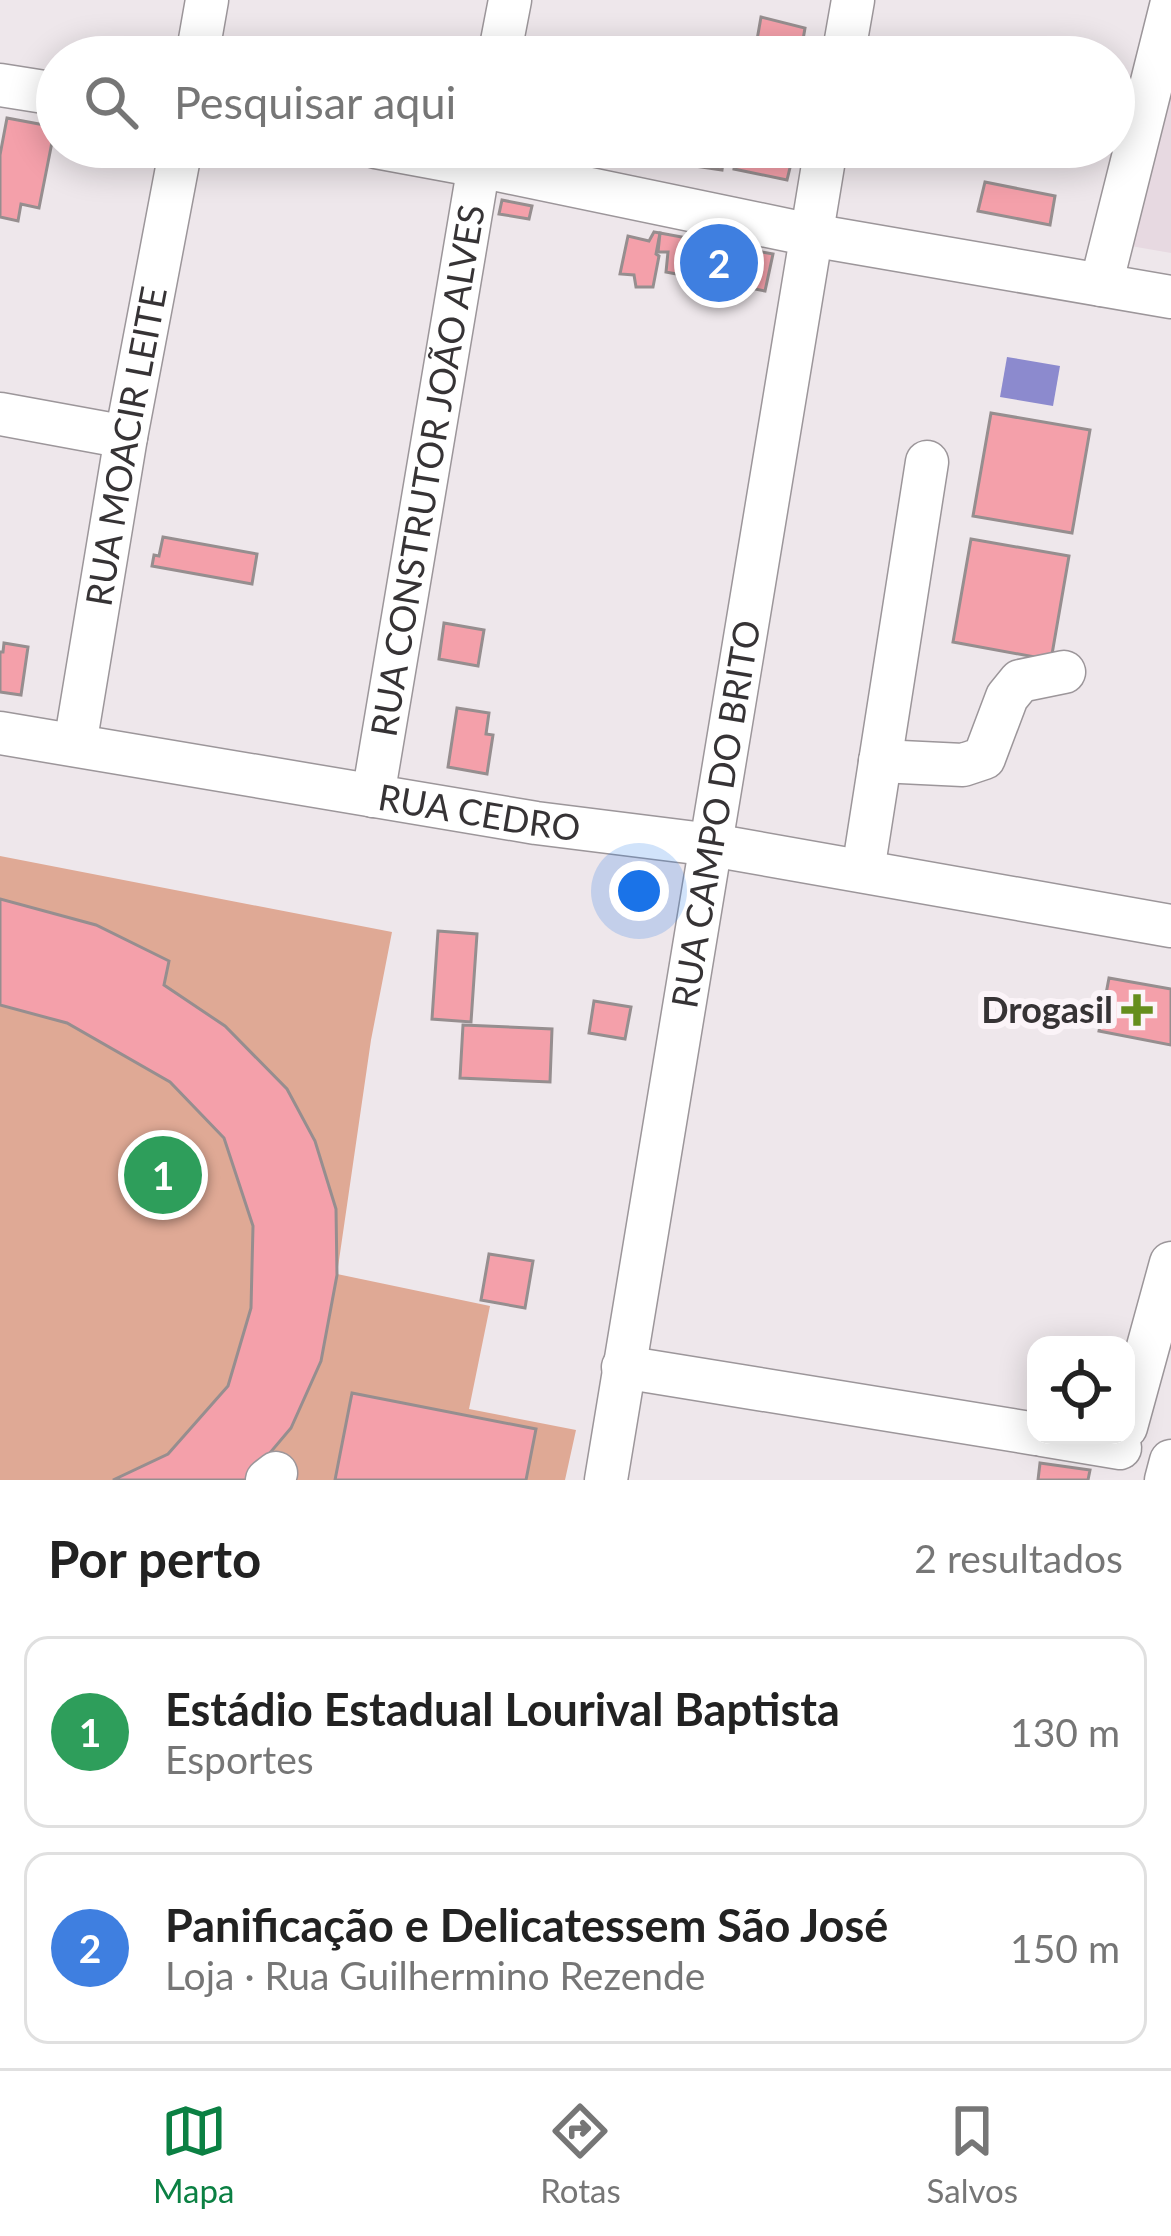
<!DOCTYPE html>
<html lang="pt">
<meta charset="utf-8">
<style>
:root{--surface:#fff;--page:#f2f2f2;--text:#222;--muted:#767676;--line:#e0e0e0;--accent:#0b8043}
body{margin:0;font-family:Lato,sans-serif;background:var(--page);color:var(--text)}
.controls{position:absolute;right:36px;bottom:36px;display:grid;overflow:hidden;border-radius:24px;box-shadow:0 6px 30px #0003}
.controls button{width:108px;height:108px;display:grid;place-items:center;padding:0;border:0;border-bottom:3px solid var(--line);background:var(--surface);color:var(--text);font:60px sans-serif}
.you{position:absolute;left:639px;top:891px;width:42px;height:42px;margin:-30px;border:9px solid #fff;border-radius:50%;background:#1a73e8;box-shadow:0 0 0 18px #1a73e833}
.badge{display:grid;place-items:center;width:78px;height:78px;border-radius:50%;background:var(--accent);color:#fff;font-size:39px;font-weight:700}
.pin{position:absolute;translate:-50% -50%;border:6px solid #fff;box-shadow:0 3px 12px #0006}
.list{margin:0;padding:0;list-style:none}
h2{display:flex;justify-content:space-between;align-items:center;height:156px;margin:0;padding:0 48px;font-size:51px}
h2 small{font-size:39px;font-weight:400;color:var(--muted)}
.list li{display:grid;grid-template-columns:78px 1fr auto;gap:36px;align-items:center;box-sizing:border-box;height:192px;margin:0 24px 24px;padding:0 24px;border:3px solid var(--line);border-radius:24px}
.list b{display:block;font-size:45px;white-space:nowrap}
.list p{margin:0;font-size:39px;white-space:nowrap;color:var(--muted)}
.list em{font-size:39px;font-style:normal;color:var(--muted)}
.icon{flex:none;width:66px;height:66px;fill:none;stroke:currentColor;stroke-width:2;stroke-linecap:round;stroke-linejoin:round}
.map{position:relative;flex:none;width:1171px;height:1480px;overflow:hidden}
.search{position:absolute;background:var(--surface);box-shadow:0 6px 30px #0003;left:36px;right:36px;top:36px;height:132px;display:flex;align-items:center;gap:30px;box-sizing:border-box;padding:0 42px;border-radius:66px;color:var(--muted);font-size:45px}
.sheet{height:588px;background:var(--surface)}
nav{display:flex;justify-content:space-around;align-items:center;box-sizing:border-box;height:168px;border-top:3px solid var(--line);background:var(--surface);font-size:33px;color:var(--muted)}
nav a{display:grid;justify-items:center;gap:6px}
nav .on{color:var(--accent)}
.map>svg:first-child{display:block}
.built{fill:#e7d9e1}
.green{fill:#dfa995}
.water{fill:#8c8ace}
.building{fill:#f4a0aa;stroke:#968e8f;stroke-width:3}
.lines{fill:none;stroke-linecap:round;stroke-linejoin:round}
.minor-casing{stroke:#9c969a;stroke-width:45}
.minor{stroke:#fff;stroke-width:42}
.poi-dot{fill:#658e1d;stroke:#fbf4f8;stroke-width:4.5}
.labels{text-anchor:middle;stroke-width:12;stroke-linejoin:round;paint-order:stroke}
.street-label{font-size:36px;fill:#363335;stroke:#fbf4f8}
.poi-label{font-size:36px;font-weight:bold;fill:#363335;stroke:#fbf4f8;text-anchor:end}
</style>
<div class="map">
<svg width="1171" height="1480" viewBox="0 0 1171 1480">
<rect width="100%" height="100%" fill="#eee7eb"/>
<!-- built -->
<path class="built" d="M1171,49v204l-46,-8z"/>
<!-- green -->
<path class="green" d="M0,856l392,76 -21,108 -34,234 153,32 -21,103 107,21 -11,50h-565z"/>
<!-- water -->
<path class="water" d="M1007,357l53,9 -7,40 -53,-9z"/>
<!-- building -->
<g class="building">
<path d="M761,17l44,11 -5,29h-46z"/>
<path d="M7,118l48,9 -16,81 -18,-4 -3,17 -18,-4v-62z"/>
<path d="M684,147h41l-3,23 -41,-6z"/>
<path d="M738,147h57l-8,33 -53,-11z"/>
<path d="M985,182l70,14 -5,29 -72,-14z"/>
<path d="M502,200l30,6 -3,13 -30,-5z"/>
<path d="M654,232l6,1 -4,21 3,2 -6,31h-17l-2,-12 -14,-1 8,-38 21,5z"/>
<path d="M660,233l113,21 -8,37 -99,-19 2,-20h-10z"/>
<path d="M991,413l99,17 -18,103 -99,-17z"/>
<path d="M163,537l94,17 -5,30 -100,-18 2,-11 5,1z"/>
<path d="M971,539l98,17 -18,104 -98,-18z"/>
<path d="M444,623l40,7 -6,36 -39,-7z"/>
<path d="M4,643l24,4 -7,48 -21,-3v-40h3z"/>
<path d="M457,708l32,5 -3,21 7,1 -6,39 -39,-7z"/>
<path d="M0,899l96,26 73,36 -5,24 61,41 62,63 28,52 21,68 1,66 -16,86 -30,67 -44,52h-134l55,-26 60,-68 23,-78 2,-82 -29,-88 -54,-56 -103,-59 -67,-18z"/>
<path d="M438,931l39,3 -6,88 -39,-3z"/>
<path d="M1109,978l62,11v56l-72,-14z"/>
<path d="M594,1001l37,6 -6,32 -36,-6z"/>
<path d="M463,1025l89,4 -2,53 -90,-4z"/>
<path d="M489,1254l44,7 -8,47 -44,-8z"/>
<path d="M352,1393l184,36 -10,51h-191z"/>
<path d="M1040,1463l50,7 -2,10h-50z"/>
</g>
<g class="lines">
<defs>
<g id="minor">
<path d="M197,57l10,-57"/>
<path d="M499,57l11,-57"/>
<path d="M843,57l10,-57"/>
<path d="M0,85l57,9"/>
<path d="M376,147l103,19 332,69 360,62"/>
<path d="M1101,285l70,-279"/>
<path d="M0,414l126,23"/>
<path id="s1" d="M0,733l536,90 176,22 459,81"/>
<path id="s2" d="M75,745l51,-308 55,-290"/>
<path d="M880,761l83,4 21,-7 23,-61 13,-16 44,-9"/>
<path id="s3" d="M373,796l109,-649"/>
<path d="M863,871l64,-409"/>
<path d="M623,1367l413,67"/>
<path d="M1126,1427l45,-164"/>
<path d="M1042,1435l78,13"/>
<path d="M267,1480l9,-7"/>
<path id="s4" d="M606,1480l220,-1333"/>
<path d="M1166,1480l5,-19"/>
</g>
</defs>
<!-- minor casing -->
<use href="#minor" class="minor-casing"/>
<!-- minor -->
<use href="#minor" class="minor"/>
</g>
<!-- markers -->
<path class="poi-dot" d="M1131 992h12v12h12v12h-12v12h-12v-12h-12v-12h12z"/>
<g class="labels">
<!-- street labels -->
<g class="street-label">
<text dy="13" stroke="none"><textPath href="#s2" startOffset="303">RUA MOACIR LEITE</textPath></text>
<text dy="13" stroke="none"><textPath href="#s3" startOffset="330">RUA CONSTRUTOR JOÃO ALVES</textPath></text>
<text dy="13" stroke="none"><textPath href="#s1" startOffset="486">RUA CEDRO</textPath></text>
<text dy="13" stroke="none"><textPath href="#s4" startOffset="675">RUA CAMPO DO BRITO</textPath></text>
</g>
<!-- poi labels -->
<g class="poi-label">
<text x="1113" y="1023">Drogasil</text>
</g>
</g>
</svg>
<div class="controls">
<button><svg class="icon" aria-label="locate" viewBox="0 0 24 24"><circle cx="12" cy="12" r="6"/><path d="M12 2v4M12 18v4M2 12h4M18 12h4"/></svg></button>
</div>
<div class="you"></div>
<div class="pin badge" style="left:163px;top:1175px;background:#2e9e5b">1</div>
<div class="pin badge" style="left:719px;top:263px;background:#3f7fe0">2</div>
<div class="search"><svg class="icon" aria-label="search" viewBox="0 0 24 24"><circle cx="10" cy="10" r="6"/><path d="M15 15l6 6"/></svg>Pesquisar aqui</div>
</div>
<section class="sheet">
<h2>Por perto<small>2 resultados</small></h2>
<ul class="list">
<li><span class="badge" style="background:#2e9e5b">1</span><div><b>Estádio Estadual Lourival Baptista</b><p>Esportes</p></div><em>130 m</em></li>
<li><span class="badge" style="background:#3f7fe0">2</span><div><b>Panificação e Delicatessem São José</b><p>Loja · Rua Guilhermino Rezende</p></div><em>150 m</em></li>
</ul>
</section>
<nav>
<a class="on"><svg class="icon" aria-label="map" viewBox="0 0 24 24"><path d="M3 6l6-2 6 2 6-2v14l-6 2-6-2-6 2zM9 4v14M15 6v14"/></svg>Mapa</a>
<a><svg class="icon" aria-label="directions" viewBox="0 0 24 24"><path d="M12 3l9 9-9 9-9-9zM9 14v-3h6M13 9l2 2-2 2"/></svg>Rotas</a>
<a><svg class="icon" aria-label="saved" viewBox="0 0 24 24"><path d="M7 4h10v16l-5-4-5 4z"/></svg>Salvos</a>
</nav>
